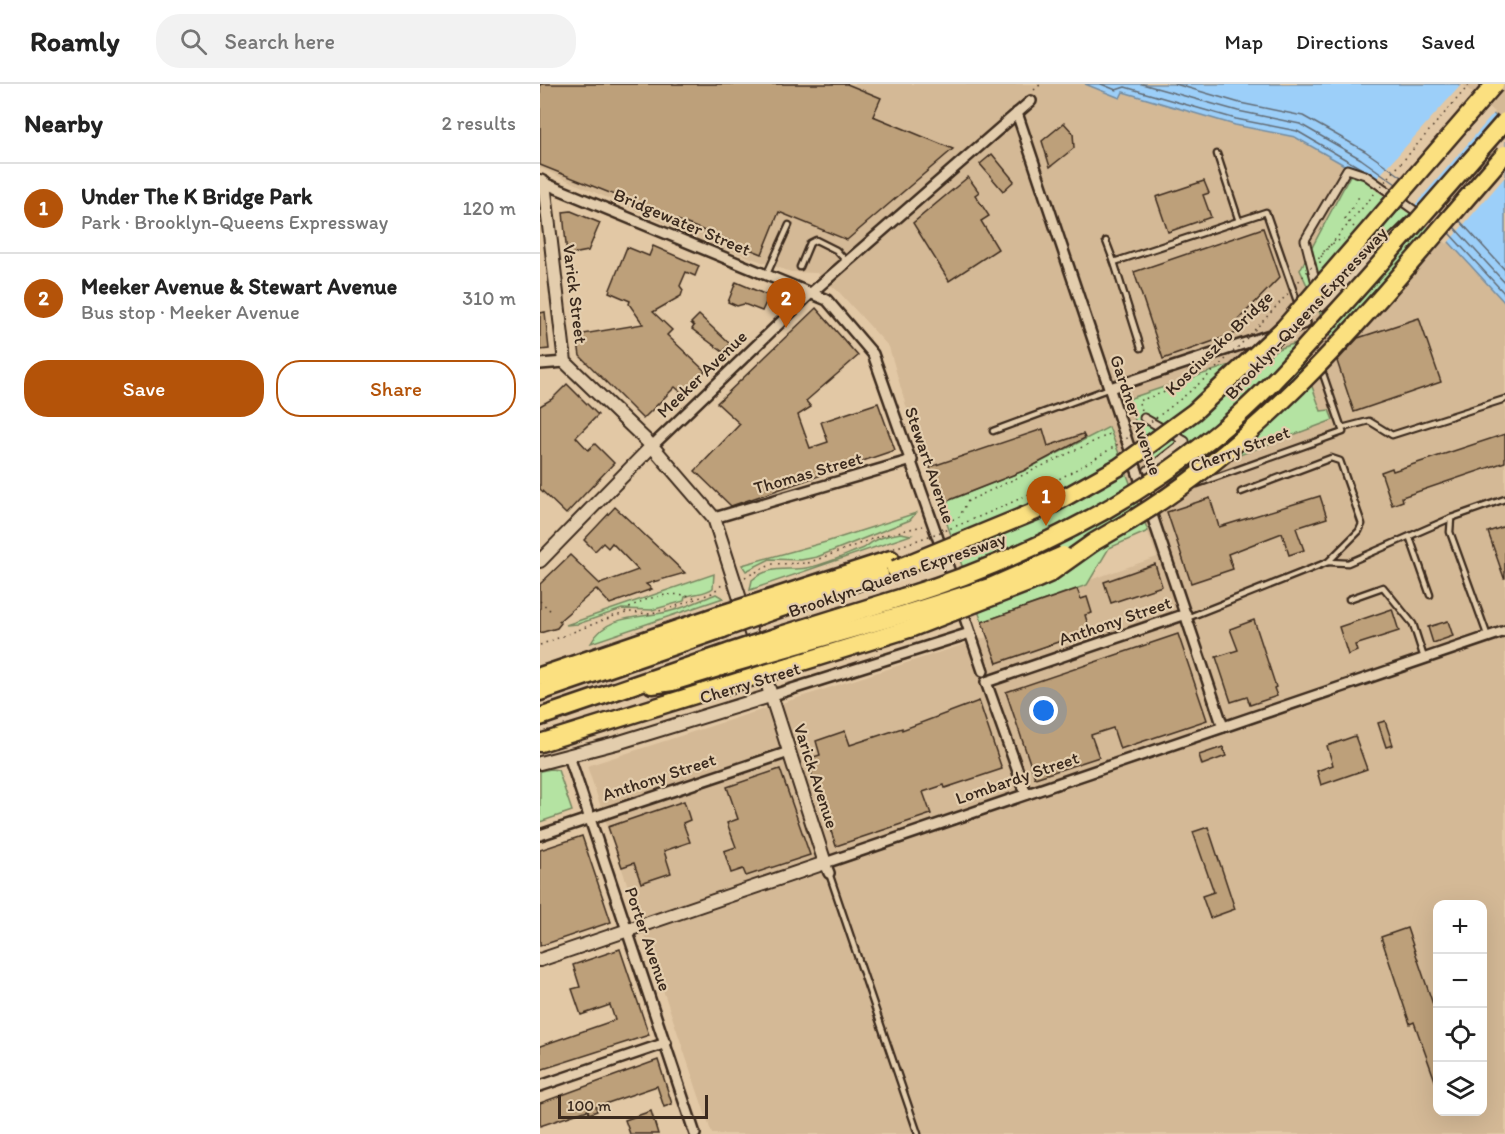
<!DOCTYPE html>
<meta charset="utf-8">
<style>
:root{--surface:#fff;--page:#f2f2f2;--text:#222;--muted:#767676;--line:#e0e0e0;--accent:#b45309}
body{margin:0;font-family:Itim,sans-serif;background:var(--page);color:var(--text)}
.controls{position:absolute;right:18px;bottom:18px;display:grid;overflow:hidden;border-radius:12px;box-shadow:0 6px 24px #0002}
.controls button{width:54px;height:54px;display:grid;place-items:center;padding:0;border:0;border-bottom:2px solid var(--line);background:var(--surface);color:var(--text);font:30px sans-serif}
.scale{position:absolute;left:18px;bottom:15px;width:150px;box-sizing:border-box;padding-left:6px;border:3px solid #3b2a1e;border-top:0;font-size:16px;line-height:21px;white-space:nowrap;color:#3b2a1e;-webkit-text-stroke:4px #e3cdad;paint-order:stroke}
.you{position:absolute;left:504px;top:627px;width:21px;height:21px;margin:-15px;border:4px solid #fff;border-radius:50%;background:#1a73e8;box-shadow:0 0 0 9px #1a73e833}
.badge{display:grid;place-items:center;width:39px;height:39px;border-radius:50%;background:var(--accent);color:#fff;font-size:20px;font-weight:700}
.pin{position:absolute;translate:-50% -50px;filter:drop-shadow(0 2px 3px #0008)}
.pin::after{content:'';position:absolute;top:32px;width:21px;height:18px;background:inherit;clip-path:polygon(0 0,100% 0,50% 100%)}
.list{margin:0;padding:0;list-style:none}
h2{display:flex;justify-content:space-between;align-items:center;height:78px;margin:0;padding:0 24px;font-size:26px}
h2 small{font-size:20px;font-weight:400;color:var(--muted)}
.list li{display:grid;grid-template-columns:39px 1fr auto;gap:18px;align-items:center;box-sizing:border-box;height:90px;padding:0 24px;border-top:2px solid var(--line)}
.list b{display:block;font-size:22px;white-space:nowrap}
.list p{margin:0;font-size:20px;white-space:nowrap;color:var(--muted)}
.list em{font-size:20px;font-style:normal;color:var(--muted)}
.actions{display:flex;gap:12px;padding:18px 24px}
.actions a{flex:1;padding:14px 0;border:2px solid var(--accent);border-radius:24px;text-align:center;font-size:21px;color:var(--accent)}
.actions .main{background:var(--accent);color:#fff}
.icon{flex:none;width:33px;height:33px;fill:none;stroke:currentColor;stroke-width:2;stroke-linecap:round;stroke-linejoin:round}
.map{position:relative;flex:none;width:965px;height:1050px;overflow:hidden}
header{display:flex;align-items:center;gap:36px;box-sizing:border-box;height:84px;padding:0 30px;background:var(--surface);border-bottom:2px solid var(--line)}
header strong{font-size:28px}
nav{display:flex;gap:33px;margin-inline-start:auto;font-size:21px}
.search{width:420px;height:54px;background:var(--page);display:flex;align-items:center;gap:15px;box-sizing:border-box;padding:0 21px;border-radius:24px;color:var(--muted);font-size:22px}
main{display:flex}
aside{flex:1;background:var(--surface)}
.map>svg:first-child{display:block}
.built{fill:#d4b996;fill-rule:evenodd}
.green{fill:#b4e3a2;stroke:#788660;stroke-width:1.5}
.water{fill:#9ccff9;stroke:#758da1;stroke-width:1.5}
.pier{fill:#e2c8a5}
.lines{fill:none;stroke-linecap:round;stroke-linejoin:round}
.shore{stroke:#626c76;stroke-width:1.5}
.building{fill:#bda07a;stroke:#3b2a1e;stroke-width:1.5}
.service-casing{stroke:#3b2a1e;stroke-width:9}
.pedestrian-casing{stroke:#3b2a1e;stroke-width:11}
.minor-casing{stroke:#3b2a1e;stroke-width:14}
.secondary-casing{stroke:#3b2a1e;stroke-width:16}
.motorway-casing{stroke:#3b2a1e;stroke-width:21}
.path{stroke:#3b2a1e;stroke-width:1.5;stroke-dasharray:1.5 4.5;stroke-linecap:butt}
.service{stroke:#e3cdad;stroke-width:4.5}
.pedestrian{stroke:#e3cdad;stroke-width:7}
.minor{stroke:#e3cdad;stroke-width:9}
.secondary{stroke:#e3cdad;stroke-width:12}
.motorway{stroke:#fbe080;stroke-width:16}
.motorway-bridge-casing{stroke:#3b2a1e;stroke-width:21;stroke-linecap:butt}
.path-bridge{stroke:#3b2a1e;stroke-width:1.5;stroke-dasharray:1.5 4.5;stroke-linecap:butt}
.motorway-bridge{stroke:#fbe080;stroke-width:16}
.labels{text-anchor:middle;stroke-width:4.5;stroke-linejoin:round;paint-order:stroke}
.street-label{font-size:18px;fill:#3b2a1e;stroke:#e3cdad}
</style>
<header>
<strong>Roamly</strong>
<div class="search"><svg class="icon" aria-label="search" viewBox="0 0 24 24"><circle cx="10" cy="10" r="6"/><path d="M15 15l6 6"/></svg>Search here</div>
<nav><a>Map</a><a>Directions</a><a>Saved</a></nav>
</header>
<main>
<aside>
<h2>Nearby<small>2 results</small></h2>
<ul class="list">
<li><span class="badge">1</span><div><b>Under The K Bridge Park</b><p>Park · Brooklyn-Queens Expressway</p></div><em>120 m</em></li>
<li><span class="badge">2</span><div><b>Meeker Avenue &amp; Stewart Avenue</b><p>Bus stop · Meeker Avenue</p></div><em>310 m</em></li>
</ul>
<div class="actions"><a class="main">Save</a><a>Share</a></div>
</aside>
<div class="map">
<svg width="965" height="1050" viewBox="0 0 965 1050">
<rect width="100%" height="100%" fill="#e2c8a5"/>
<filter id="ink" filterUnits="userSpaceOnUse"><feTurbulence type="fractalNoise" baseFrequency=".0167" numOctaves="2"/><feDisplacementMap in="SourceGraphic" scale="12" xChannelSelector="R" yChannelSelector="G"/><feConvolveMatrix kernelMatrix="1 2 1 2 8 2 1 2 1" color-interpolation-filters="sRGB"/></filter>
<g filter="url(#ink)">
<!-- built -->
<g class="built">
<path d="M0,0h545l36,14 1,-6 113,33 60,12 58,33 -53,100 34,74 105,-113 66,72v831h-793l-125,-368 400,-129 -5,-15 95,-33 13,-9 67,-23 -48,-130 -86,44 -83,33 -27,-74 -24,-83 -50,-55 -22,-19 -26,-1 -77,-27 -174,-77zM898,820h44v208h-44z"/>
<path d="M918,0h47v40z"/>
</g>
<!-- green -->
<g class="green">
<path d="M813,86l86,61 -105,113 -34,-74z"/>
<path d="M756,259l25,68 8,-1 4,10 -176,66 -29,-87z"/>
<path d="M569,343l39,104 -39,17 -22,37 -105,37 -42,-118 83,-33z"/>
<path d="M376,429l-6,7 -93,37 -16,3 -31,-1 -24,12 -4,-6 84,-23z"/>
<path d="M361,449l10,2 -161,55 2,-10c17,-15 34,-9 54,-12 19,-3 39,-13 58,-20 10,-9 23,-13 37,-15z"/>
<path d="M174,490l-1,14c-7,6 -19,5 -28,9l-1,4 -32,9 -30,-1 -44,15 -12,1z"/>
<path d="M176,510l7,4 -132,45c17,-31 52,-24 80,-32 16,-4 30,-11 45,-17z"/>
<path d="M11,685l7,1 14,41 -32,11v-51z"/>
</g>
<!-- water -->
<path class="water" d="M545,0h373l47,40v179l-66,-72 -86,-61 -58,-33 -60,-12 -112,-33 -3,6z"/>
<!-- pier -->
<g class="pier">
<path d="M922,0l33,28 -87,101 -38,-27z"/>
<path d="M965,36v57l-58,67 -10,-11 -25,-18z"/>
</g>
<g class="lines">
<!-- shore -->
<g class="shore">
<path d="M561,0l15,6 9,-3 111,32 61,12 65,38"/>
<path d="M602,0l96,27 62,13 61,35 35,25"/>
<path d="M635,0l65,19 63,13 62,35 37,26"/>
<path d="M920,137l45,49"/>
<path d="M914,143l51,56"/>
<path d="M909,149l56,61"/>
</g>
</g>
<!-- building -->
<g class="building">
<path d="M0,0h307l34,14 -8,18 80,33 -106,91 -68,-28 -17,42 -222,-89z"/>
<path d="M524,39l9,10 1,15 -24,19 -8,-26z"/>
<path d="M452,70l22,27 -11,10 -23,-27z"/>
<path d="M428,93l11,15 -4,3 14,21 -8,5 17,28 -49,32 -36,-58z"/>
<path d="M664,97l5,12 -6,2 8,22 -43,15 -12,-35z"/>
<path d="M31,127l29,12 -12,28 -21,4 -4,-43z"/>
<path d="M723,144l17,49 -42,43 4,11 -79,28 -29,-87z"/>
<path d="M113,162l46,20 -4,10 -9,-4 -6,14 3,4 -2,6 -28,16 19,18 -5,5 38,36 -22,23 -8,-7 -32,32 -63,-63 -3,-21 66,-11 -14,-20 1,-3 -21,-9 18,-45 22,9z"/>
<path d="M196,198l33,14 -7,15 -18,-7 -7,2 -9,-4z"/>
<path d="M276,224l42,48 -52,45 5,6 -13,8 12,33 18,-6 -7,-20 57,-19 17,47 -164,56 -36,-35 45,-47 -23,-21z"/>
<path d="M5,228l4,37 -9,1v-37z"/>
<path d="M159,231l31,29 -7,8 -31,-23 2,-3 -3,-3z"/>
<path d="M879,234l22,64 -87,30 -17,-51 21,-23z"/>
<path d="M27,300l31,31 -22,22 12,13 7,-6 19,19 -48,51 -26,-25v-83l12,-7z"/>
<path d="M503,345l5,17 35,-12 2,4 -62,33 -81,32 -12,-36z"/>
<path d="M965,350v28l-103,35 1,4 -11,4 -11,-33 11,-4 1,3z"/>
<path d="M780,412l7,22 -31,10 8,22 -15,5 -7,-22 -54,21 5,15 -42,14 -24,-71 43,-14 9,29z"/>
<path d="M75,423l70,66 -39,11 6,5 -42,15 -14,-15 -37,32 2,2 -4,5 -17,5v-49l30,-29 30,29 38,-14 -26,-27 -4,5 -5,-5 -8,8 -11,-11z"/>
<path d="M965,442v52h-1l-16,-46z"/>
<path d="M615,480l7,22 -51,17 -7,-21z"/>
<path d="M537,505l4,10 6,-2 5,16 -7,2 5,16 -93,32 -15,-41z"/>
<path d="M852,525l7,22 -44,14 2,6 -9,4 -9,-28z"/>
<path d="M714,536l22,67 -2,1 3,8 -27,9 -3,-8 -16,5 -15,-45 22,-7 -8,-21z"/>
<path d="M908,537l5,15 -20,7 -5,-16z"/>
<path d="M638,550l29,86 -87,29 -7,-21 -22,7 8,22 -64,21 -29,-86z"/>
<path d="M439,617l23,68 -57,19 -1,-3 -21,7 8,22 -95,32 -29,-87 13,-4 -4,-14 29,-10 5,14 52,-17v2z"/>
<path d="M845,637l8,24 -7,2 -8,-24z"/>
<path d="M815,652l12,33 -46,16 -4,-14 16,-6 -6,-19z"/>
<path d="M683,663l3,9 -24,9 -3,-10z"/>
<path d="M240,685l30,86 -64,21 -3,-7 -12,4 -7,-22 12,-4 -9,-24 11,-4 -11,-32z"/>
<path d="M144,717l6,19 -7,3 7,19 -26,9 7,22 -30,10 -7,-20 -12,4 -14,-40z"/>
<path d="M668,743l27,82 -25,9 -8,-22 12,-4 -21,-60z"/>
<path d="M42,752l29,86 -71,24v-96z"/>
<path d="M867,844l30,88v70l-23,-64 -4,2 -29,-87z"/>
<path d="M80,865l29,86 -109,35v-24l75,-26 -5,-15 -29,10 -9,-26 8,-2 -7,-22z"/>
<path d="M118,976l14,44 -8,3 -7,-21 -61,21 1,4 -8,3 -1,-4 -48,16v-23z"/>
<path d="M111,1027l7,23h-28l-5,-14z"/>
</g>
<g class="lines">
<defs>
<g id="service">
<path d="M677,70l22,67"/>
<path d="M566,157l8,21 152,-50 32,92"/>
<path d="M574,178l27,86"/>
<path d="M260,183l10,-24 6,-3 20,10 11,12"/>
<path d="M226,192l23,-51"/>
<path d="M802,344l27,-7 23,14 113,-36"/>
<path d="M453,347l117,-43"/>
<path d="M657,400l146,-52 -22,-64"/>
<path d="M870,454l20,57"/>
<path d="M788,478l20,1 103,-45"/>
<path d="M809,515l34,-12 30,37 11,34"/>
<path d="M647,534l141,-56 31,-31 3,-7 -22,-63 -9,-3 -90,34"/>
<path d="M948,553l-38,-105 1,-14 54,-19"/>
<path d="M289,789l89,261"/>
</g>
<g id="pedestrian">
<path d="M807,85l18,6 53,38 -96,94 -17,-67z"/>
<path d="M604,334l41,23 -37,29"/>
</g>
<g id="minor">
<path d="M477,29l206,614"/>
<path d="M4,99l283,117 46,54 81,230"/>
<path d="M746,246l19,-7"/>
<path d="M0,280l25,-2"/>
<path d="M570,304l163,-54"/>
<path d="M112,362l158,-152 221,-193"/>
<path d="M174,434l198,-58"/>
<path d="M421,522l22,65"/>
<path d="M230,612l200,-63"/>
<path d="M29,672l126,378"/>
<path d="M486,710l-40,-112 200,-68"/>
<path d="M0,751l249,-83"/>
<path d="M289,789l-4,-10 680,-232"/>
<path d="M0,1002l126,-43"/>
</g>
<g id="secondary">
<path d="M0,97l4,2 21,179 87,84 62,72 111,345 -285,97"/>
<path d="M0,477l112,-115"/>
<path d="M0,679l80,-21 150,-46"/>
</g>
<g id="motorway">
<path d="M554,458l36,-21"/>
<path d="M225,516l126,-41"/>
<path d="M230,528l110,-38"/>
<path d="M238,552l125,-39"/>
<path d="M243,565l125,-36"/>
<path d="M249,582l123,-38"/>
<path d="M0,592l178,-61"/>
<path d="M112,601l20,-3 62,-19"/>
<path d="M0,608l183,-63"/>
<path d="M0,633l190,-65"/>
<path d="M0,659l200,-62"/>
</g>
</defs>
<!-- service casing -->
<use href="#service" class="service-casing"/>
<!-- pedestrian casing -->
<use href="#pedestrian" class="pedestrian-casing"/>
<!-- minor casing -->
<use href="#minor" class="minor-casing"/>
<!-- secondary casing -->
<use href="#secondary" class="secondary-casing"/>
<!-- motorway casing -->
<use href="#motorway" class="motorway-casing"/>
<!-- path -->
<g class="path">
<path d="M494,6l7,-6"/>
<path d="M814,143l-9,-8 15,-24"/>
<path d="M780,179c1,-13 11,-21 24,-24"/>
<path d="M602,326l-4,-9 39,-13"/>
<path d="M401,435l8,2 10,-4 9,-16 146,-69"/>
<path d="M205,493l28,-13 35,-1 72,-27 43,-10"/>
<path d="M0,517l12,11"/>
<path d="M85,528c12,-14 54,-23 70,-14"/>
<path d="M0,561l74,-29 17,-4 17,2 26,-7 38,-14 11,-9"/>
</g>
<!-- service -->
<use href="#service" class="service"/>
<!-- pedestrian -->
<use href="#pedestrian" class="pedestrian"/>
<!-- minor -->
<use href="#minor" class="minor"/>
<!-- secondary -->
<use href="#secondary" class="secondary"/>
<!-- motorway -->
<use href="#motorway" class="motorway"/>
<defs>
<g id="motorway-bridge">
<path d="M590,437c151,-91 260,-237 375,-367"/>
<path d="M355,485l158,-65 66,-37 75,-55 90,-84 211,-244"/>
<path d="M363,513c116,-36 222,-88 316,-165 43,-35 78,-76 115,-117 58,-64 114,-129 171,-194"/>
<path d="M368,529l82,-26 73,-32"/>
<path d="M178,531l47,-15"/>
<path d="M372,544l119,-46 18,-8 45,-32"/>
<path d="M183,545l47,-17"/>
<path d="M190,568l48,-16"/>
<path d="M194,579l49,-14"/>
<path d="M200,597l49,-15"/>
</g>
</defs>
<!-- motorway-bridge casing -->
<use href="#motorway-bridge" class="motorway-bridge-casing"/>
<!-- path-bridge -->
<path class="path-bridge" d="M348,466c110,-35 211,-84 300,-157 52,-43 95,-94 139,-144 47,-55 95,-110 143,-165"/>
<!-- motorway-bridge -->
<use href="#motorway-bridge" class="motorway-bridge"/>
</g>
</g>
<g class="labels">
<!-- street labels -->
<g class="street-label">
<text transform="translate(142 138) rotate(23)" y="6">Bridgewater Street</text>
<text transform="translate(35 210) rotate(83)" y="6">Varick Street</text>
<text transform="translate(766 229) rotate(-47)" y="6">Brooklyn-Queens Expressway</text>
<text transform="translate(679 259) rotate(-44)" y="6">Kosciuszko Bridge</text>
<text transform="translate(162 290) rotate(-44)" y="6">Meeker Avenue</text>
<text transform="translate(596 331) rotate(71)" y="6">Gardner Avenue</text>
<text transform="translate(700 365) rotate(-20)" y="6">Cherry Street</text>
<text transform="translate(390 381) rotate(71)" y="6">Stewart Avenue</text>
<text transform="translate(268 389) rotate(-16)" y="6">Thomas Street</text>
<text transform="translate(357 491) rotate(-19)" y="6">Brooklyn-Queens Expressway</text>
<text transform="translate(575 537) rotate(-19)" y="6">Anthony Street</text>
<text transform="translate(210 599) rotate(-17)" y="6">Cherry Street</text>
<text transform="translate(276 692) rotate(72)" y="6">Varick Avenue</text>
<text transform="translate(119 693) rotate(-18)" y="6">Anthony Street</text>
<text transform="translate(477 694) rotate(-19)" y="6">Lombardy Street</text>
<text transform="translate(108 855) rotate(71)" y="6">Porter Avenue</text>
</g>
</g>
</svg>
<div class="controls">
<button>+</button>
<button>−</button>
<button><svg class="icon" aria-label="locate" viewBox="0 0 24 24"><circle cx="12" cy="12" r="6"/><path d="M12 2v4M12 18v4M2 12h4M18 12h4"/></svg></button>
<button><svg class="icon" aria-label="layers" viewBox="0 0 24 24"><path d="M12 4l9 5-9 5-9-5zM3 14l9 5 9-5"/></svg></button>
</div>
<div class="scale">100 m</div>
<div class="you"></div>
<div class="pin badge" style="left:506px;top:442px">1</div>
<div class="pin badge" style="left:246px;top:244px">2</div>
</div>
</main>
